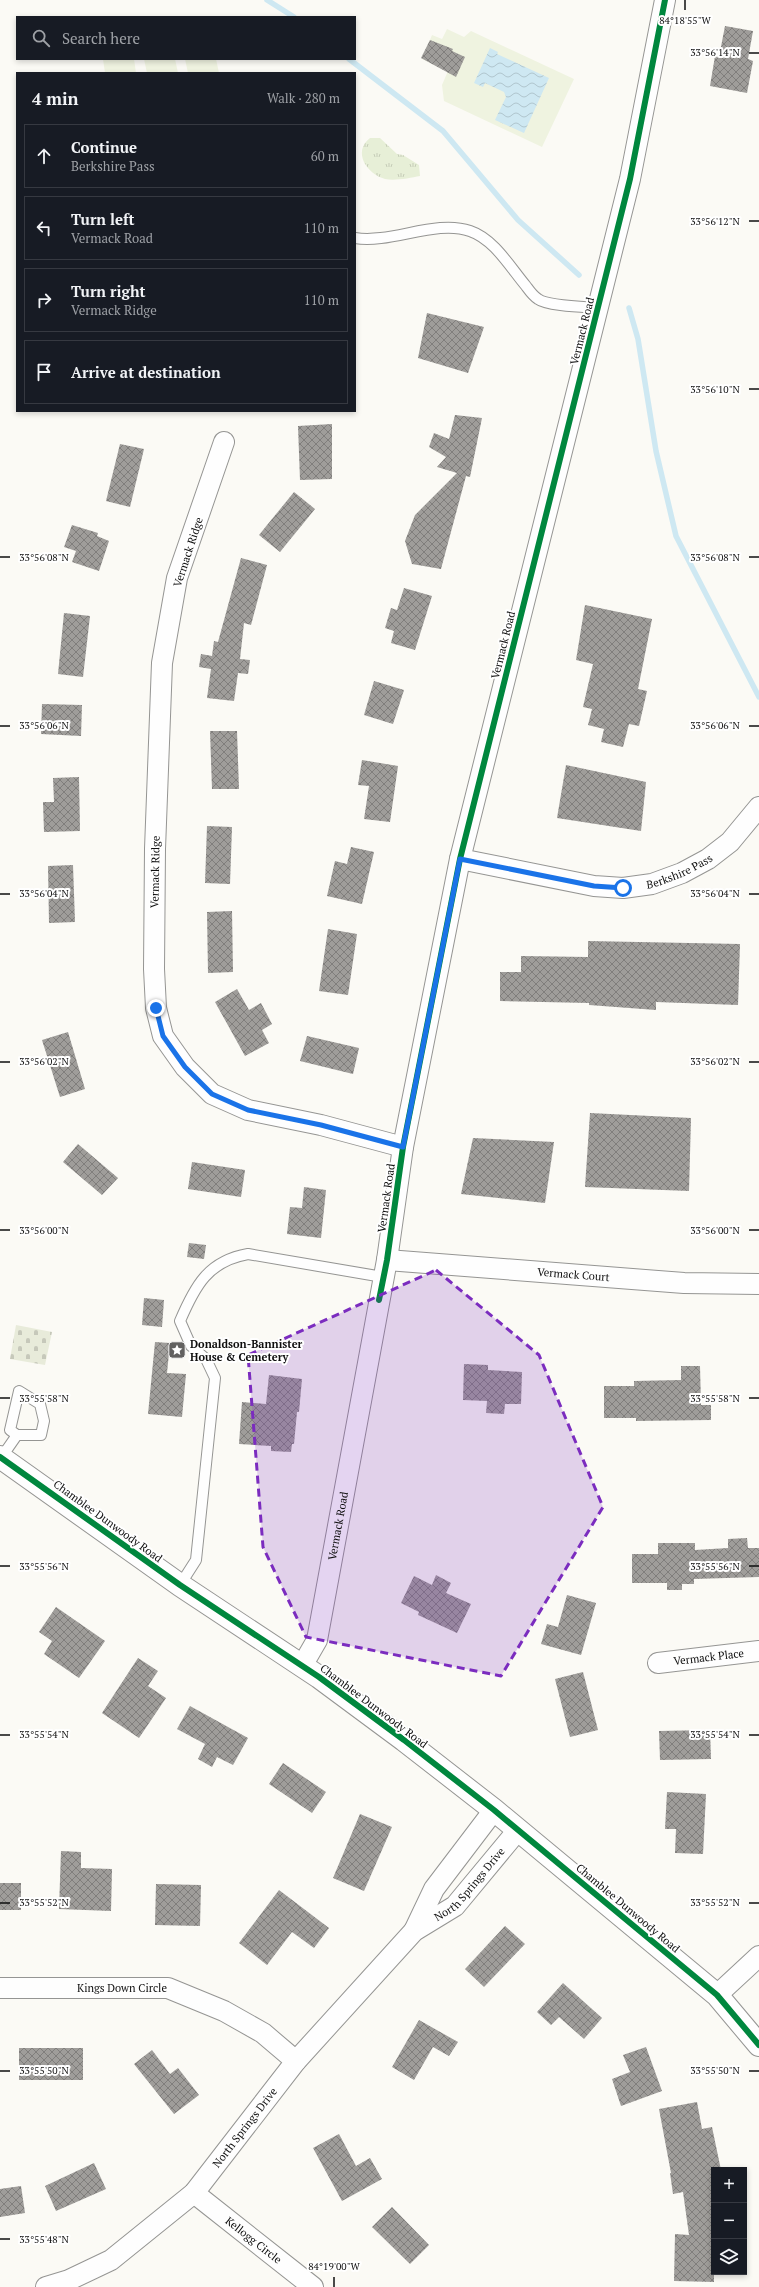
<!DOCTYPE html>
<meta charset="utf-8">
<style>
:root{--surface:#171b24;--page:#242831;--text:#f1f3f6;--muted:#9ea1a6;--line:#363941}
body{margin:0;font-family:"PT Serif",serif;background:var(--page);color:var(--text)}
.controls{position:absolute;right:12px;bottom:12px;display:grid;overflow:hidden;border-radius:0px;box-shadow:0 2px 6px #0003}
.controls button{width:36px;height:36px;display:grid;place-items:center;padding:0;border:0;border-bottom:1px solid var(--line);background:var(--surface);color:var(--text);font:20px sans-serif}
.stop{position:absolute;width:12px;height:12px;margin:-9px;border:3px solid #1a73e8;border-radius:50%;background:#fff}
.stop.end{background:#1a73e8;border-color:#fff;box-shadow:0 1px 4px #0008}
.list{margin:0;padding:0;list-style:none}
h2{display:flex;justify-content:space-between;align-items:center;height:52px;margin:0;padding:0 16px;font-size:17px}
h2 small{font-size:13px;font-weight:400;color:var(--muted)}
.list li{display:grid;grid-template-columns:26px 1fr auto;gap:12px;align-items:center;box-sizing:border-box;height:64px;margin:0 8px 8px;padding:0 8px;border:1px solid var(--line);border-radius:0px}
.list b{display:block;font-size:15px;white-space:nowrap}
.list p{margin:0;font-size:13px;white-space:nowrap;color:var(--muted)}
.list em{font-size:13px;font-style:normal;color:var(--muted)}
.icon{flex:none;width:22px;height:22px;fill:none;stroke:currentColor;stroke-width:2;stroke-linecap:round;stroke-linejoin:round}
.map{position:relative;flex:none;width:759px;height:2287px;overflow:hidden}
.search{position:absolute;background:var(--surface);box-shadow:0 2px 6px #0003;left:16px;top:16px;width:340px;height:44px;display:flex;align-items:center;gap:10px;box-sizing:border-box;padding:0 14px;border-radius:0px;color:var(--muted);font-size:15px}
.panel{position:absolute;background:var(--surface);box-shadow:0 2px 6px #0003;left:16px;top:72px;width:340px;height:340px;border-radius:0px}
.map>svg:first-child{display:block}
.cemetery{fill:url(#cemetery-stones)}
.park{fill:url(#park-tufts)}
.pitch{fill:#eff3e0}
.water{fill:url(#water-waves)}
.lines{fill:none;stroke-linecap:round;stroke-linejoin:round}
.stream{stroke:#cee8f2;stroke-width:5.5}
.building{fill:url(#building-cross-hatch)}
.service-casing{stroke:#959593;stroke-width:12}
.minor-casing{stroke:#959593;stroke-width:22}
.tertiary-casing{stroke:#959593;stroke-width:24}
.service{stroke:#fefefe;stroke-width:10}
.minor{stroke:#fefefe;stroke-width:20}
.tertiary{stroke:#fefefe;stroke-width:22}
.cycleway-casing{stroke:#fff;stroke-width:8}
.cycleway{stroke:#00873e;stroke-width:6}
.route{stroke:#1a73e8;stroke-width:5}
.marked{fill:#7b2cbf;fill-opacity:0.2;stroke:#7b2cbf;stroke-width:3;stroke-dasharray:8 5;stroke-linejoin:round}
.ticks{fill:none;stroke:#0f0f0f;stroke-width:1.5}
.labels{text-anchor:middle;stroke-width:4;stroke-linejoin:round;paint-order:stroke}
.street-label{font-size:11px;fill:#0f0f0f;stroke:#fff}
.poi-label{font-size:11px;font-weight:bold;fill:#0f0f0f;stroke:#fff;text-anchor:start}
.ticks-label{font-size:10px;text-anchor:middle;fill:#0f0f0f;stroke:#fff;stroke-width:4;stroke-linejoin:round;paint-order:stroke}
</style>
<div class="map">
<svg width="759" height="2287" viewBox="0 0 759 2287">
<defs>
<pattern id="cemetery-stones" width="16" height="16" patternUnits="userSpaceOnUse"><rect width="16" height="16" fill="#e8ebda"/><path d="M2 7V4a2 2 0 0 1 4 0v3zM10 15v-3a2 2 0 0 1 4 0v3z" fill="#c6c8ba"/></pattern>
<pattern id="park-tufts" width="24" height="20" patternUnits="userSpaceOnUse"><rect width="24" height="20" fill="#e7efd7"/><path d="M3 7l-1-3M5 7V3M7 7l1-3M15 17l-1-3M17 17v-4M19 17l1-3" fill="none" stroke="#c5ccb7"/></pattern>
<pattern id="water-waves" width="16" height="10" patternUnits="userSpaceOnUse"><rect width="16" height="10" fill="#cee8f2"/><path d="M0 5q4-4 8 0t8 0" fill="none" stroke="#b0c6ce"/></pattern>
<pattern id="building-cross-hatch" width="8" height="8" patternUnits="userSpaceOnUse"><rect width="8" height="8" fill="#9f9d9a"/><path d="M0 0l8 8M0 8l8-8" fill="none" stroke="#807e7c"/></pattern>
</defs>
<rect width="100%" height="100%" fill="#fbfaf5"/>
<!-- cemetery -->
<path class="cemetery" d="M16,1325l36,7 -7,33 -35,-6z"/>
<!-- park -->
<path class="park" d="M370,138h10l17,16 6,1 16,10 1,11c-10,2 -25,5 -35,3 -18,-5 -33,-27 -15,-41z"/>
<!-- pitch -->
<g class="pitch">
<path d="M447,29l17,8 7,-6 103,48 -32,68 -98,-46 -2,-16 6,-14 -26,-12 10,-24 10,4z"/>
<path d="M103,59h31l2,14h-31z"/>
<path d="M144,59h31l3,14h-31z"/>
<path d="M185,59h31l3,14h-31z"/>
</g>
<!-- water -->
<path class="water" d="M490,48l8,4 -1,2 52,24 -25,55 -29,-13 11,-23 -2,-5 -19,-9 -2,4 -9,-4z"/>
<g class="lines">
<!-- stream -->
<g class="stream">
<path d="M267,0l27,17"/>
<path d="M349,59l94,72 75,89 61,55"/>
<path d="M629,308l9,31 18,112 20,85 83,161"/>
</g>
</g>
<!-- building -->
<g class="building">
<path d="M725,26l28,5 -5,28 5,2 -6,32 -37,-7 5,-30 4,1z"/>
<path d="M430,40l23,9 -1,2 13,6 -9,20 -35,-19z"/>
<path d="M427,313l57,14 -16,46 -50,-15z"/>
<path d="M455,415l27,3 -12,59 -4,-1 -25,93 -29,-5 -7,-23 10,-26 42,-42 -20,-6 9,-10 -17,-10 5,-14 15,6z"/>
<path d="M332,424v55l-32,1 -2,-54z"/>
<path d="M120,444l24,5 -14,58 -24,-6z"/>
<path d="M294,492l21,17 -35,43 -21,-17z"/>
<path d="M72,525l26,8 -1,3 12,5 -10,30 -27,-9 4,-11 -12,-4z"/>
<path d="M241,558l26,7 -16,60 -7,-2 -4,36 10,1 -2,14 -10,-1 -4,28 -27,-3 4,-29 -12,-2 2,-13 11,2 2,-15 4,1z"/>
<path d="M404,588l28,8 -17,54 -24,-7 3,-12 -9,-3 6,-20 6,2z"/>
<path d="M585,605l67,14 -14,70 9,2 -8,35 -10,-2 -6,23 -22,-5 3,-13 -16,-4 4,-16 -9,-2 10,-43 -17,-4z"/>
<path d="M64,613l26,3 -7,61 -25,-3z"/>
<path d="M374,681l30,9 -11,34 -29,-9z"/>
<path d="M42,704l40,1 -1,31 -40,-2z"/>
<path d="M210,731h27l2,58h-27z"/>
<path d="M362,760l36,6 -8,56 -26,-3 5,-33 -11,-1z"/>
<path d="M566,765l80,17 -5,49 -84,-13z"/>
<path d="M79,777l1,54 -36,1 -1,-30h11l-1,-24z"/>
<path d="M207,826l25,1 -2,57 -25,-1z"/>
<path d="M351,847l23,5 -12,52 -35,-8 8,-35 12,3z"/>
<path d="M73,865l2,57 -26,1 -1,-57z"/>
<path d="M232,911l1,61 -25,1 -1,-61z"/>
<path d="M328,929l29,5 -9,61 -29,-4z"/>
<path d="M588,941l152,3 -2,61 -82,-3v8l-67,-5v-2l-89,-2v-29h21v-16l67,1z"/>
<path d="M237,989l12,21 12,-7 11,21 -10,6 7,13 -24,13 -30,-54z"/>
<path d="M68,1032l17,57 -25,8 -18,-57z"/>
<path d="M307,1036l52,12 -6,26 -53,-13z"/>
<path d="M590,1113l101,5 -2,73 -104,-4z"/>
<path d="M473,1138l81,4 -9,61 -84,-9z"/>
<path d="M78,1144l40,34 -16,17 -39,-33z"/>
<path d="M192,1162l53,8 -4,27 -53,-8z"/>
<path d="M304,1187l22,3 -5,48 -34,-4 3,-27 12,1z"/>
<path d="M189,1243l17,2 -2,14 -17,-2z"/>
<path d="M144,1298l20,2 -2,27 -20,-2z"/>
<path d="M155,1342l15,1 -3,30 19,1 -4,43 -34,-3z"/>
<path d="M464,1364l24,1v5l34,2 -1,32h-16l-1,10 -18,-1 1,-12 -24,-1z"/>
<path d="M681,1366h19l1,39h10v15l-75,1v-3h-32v-32h30v-5l47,-1z"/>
<path d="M269,1375l33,4 -3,33h-2l-3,32h-2l-1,8 -20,-1v-5l-32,-2 3,-42 24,2z"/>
<path d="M747,1538l1,10h11v29l-65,2v5h-12v6h-15v-7h-35v-29h26v-11h37v7l33,-2v-9z"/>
<path d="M436,1575l15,8 -5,10 25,11 -14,29 -39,-18 1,-3 -18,-9 13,-27 18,9z"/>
<path d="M567,1595l29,8 -15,52 -40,-11 6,-20 11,3z"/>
<path d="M56,1607l49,34 -26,37 -35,-24 8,-13 -13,-9z"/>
<path d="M138,1658l20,13 -10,15 18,12 -27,40 -37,-25z"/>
<path d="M583,1672l15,58 -28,7 -15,-58z"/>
<path d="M190,1706l58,32 -15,27 -16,-8 -5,10 -14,-8 7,-15 -28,-15z"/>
<path d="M710,1730l1,29 -51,1 -1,-29z"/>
<path d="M283,1763l43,29 -14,21 -43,-29z"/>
<path d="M667,1792l39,2 -3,60 -28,-1 1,-24h-11z"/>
<path d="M360,1814l32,13 -28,64 -31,-13z"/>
<path d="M61,1851l20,1v16l31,1 -1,42 -52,-2z"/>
<rect x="0" y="1883" width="21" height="27"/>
<path d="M156,1884l45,1 -1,41 -45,-1z"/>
<path d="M279,1890l50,38 -15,20 -22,-16 -25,33 -28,-22z"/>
<path d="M505,1926l20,18 -41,43 -19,-18z"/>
<path d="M563,1983l39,35 -18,21 -25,-22 -8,8 -14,-13z"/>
<path d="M419,2020l39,22 -9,14 -16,-9 -19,33 -22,-13z"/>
<path d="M646,2047l16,44 -41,15 -9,-27 18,-7 -7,-17z"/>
<rect x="19" y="2048" width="64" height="32"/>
<path d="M152,2050l18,24 8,-6 21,27 -25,19 -40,-50z"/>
<path d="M697,2102l5,27 10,-2 9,43h-7v112l-40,-1 1,-47 14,1 -6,-43 -10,2 -3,-21h1l-12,-64z"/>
<path d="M339,2134l17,32 14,-8 12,21 -40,22 -29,-53z"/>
<path d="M94,2163l12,26 -50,22 -11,-25z"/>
<path d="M21,2186l4,27 -25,4v-28z"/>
<path d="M392,2207l37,38 -19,19 -38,-37z"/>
</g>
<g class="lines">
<defs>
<g id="service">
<path d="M355,238c36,6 81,-19 115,-7 24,8 40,36 56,55 3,4 7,10 12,13 9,7 47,8 60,9"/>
<path d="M1,1458l16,-23h24l3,-14 -4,-17 -21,-13 -9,39 7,5"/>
<path d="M180,1585l16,-25 19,-182 -9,-19 -15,-13 -11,-25c15,-35 28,-60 68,-67l135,23"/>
</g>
<g id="minor">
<path d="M224,442l-47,136 -15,85 -7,186 -1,120 2,39 7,28 22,31 27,27 36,16 73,15 82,22"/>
<path id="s1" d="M460,859l134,27 29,2 29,-4 30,-11 26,-14 22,-17 29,-35"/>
<path id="s2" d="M387,1260l297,23 75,1"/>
<path id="s3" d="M658,1663l101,-12"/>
<path id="s4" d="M302,1666l15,-26 70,-380 16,-113 57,-288 170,-680 35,-179"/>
<path d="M414,1931l20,-42 60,-79"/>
<path id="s5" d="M0,1988h168l56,23 39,22 33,28"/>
<path d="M717,1995l42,-39"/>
<path id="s6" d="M194,2193l119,94"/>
<path id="s7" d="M46,2287l23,-7 42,-20 83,-67 102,-132 118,-130 41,-25 63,-76"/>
</g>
<path id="tertiary" d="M0,1457l180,128 139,92 85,63 90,70 223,185 42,50"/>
</defs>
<!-- service casing -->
<use href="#service" class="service-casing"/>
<!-- minor casing -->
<use href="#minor" class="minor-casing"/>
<!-- tertiary casing -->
<use href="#tertiary" class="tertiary-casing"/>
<!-- service -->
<use href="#service" class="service"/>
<!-- minor -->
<use href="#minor" class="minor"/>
<!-- tertiary -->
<use href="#tertiary" class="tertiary"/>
<defs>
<g id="cycleway">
<path d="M379,1300l8,-40 16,-113 57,-288 170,-680 35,-179"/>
<path d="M0,1457l180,128 139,92 85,63 90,70 223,185 42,50"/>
</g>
</defs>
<!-- cycleway casing -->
<use href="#cycleway" class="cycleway-casing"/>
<!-- cycleway -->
<use href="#cycleway" class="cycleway"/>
</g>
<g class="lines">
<!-- route -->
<path class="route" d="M156,1008l7,28 22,31 27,27 36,16 73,15 82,22 57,-288 134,27 29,2"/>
</g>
<!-- marked area -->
<path class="marked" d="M436,1270l103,85 64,152 -102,169 -195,-39 -43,-90 -15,-192z"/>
<!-- ticks -->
<path class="ticks" d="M685,0v10M749,53h10M749,221h10M749,389h10M0,557h10M749,557h10M0,726h10M749,726h10M0,894h10M749,894h10M0,1062h10M749,1062h10M0,1230h10M749,1230h10M0,1398h10M749,1398h10M0,1566h10M749,1566h10M0,1735h10M749,1735h10M0,1903h10M749,1903h10M0,2071h10M749,2071h10M0,2239h10M334,2277v10"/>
<!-- icons -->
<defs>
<symbol id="sight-square" viewBox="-11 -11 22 22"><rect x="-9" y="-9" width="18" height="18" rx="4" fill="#626160" stroke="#fff"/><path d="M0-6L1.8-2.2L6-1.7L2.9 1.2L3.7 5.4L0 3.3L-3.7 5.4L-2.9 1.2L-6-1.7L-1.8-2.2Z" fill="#fff"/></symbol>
</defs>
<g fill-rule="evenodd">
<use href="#sight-square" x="167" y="1340" width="20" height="20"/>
</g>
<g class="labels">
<!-- street labels -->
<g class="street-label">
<text transform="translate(582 331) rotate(-76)" y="4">Vermack Road</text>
<text transform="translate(188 552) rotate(-72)" y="4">Vermack Ridge</text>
<text transform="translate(503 645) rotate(-76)" y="4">Vermack Road</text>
<text dy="4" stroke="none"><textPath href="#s1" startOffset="225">Berkshire Pass</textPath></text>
<text transform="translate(155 872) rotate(-89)" y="4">Vermack Ridge</text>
<text transform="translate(386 1198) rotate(-82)" y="4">Vermack Road</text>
<text dy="4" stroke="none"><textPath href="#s2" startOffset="187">Vermack Court</textPath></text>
<text transform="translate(108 1521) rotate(36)" y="4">Chamblee Dunwoody Road</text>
<text dy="4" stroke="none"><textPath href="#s4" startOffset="146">Vermack Road</textPath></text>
<text dy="4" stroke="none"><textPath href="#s3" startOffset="51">Vermack Place</textPath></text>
<text transform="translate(374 1706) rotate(37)" y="4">Chamblee Dunwoody Road</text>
<text dy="4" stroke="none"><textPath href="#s7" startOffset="593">North Springs Drive</textPath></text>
<text transform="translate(628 1908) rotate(40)" y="4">Chamblee Dunwoody Road</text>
<text dy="4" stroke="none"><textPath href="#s5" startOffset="122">Kings Down Circle</textPath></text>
<text dy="4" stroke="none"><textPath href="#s7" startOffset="260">North Springs Drive</textPath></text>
<text dy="4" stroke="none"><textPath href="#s6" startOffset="76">Kellogg Circle</textPath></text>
</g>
<!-- poi labels -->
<g class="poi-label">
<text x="190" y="1348">Donaldson-Bannister<tspan x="190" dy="13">House &amp; Cemetery</tspan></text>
</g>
</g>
<g class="ticks-label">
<text x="685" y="24">84°18'55"W</text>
<text x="715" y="56">33°56'14"N</text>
<text x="715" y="225">33°56'12"N</text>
<text x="715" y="393">33°56'10"N</text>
<text x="44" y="561">33°56'08"N</text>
<text x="715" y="561">33°56'08"N</text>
<text x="44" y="729">33°56'06"N</text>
<text x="715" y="729">33°56'06"N</text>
<text x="44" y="897">33°56'04"N</text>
<text x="715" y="897">33°56'04"N</text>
<text x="44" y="1065">33°56'02"N</text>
<text x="715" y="1065">33°56'02"N</text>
<text x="44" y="1234">33°56'00"N</text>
<text x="715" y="1234">33°56'00"N</text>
<text x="44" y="1402">33°55'58"N</text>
<text x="715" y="1402">33°55'58"N</text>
<text x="44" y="1570">33°55'56"N</text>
<text x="715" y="1570">33°55'56"N</text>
<text x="44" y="1738">33°55'54"N</text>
<text x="715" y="1738">33°55'54"N</text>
<text x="44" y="1906">33°55'52"N</text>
<text x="715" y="1906">33°55'52"N</text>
<text x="44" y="2074">33°55'50"N</text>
<text x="715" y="2074">33°55'50"N</text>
<text x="44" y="2243">33°55'48"N</text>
<text x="334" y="2270">84°19'00"W</text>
</g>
</svg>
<div class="controls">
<button>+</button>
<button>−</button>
<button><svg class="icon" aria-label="layers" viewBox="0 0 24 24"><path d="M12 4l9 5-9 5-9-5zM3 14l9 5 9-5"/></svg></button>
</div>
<div class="stop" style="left:623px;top:888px"></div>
<div class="stop end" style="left:156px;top:1008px"></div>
<div class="search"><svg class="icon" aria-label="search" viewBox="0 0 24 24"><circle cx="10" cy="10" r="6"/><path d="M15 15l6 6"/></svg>Search here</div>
<section class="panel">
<h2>4 min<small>Walk · 280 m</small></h2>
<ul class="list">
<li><svg class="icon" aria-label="ahead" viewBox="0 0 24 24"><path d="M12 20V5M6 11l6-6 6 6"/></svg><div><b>Continue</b><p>Berkshire Pass</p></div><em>60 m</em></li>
<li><svg class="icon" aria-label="left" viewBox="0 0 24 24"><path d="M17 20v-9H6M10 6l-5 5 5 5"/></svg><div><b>Turn left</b><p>Vermack Road</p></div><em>110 m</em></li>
<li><svg class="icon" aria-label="right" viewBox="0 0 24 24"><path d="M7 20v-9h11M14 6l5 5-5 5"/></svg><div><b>Turn right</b><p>Vermack Ridge</p></div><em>110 m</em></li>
<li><svg class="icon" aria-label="arrive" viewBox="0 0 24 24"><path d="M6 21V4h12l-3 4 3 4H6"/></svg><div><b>Arrive at destination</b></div></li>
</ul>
</section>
</div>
